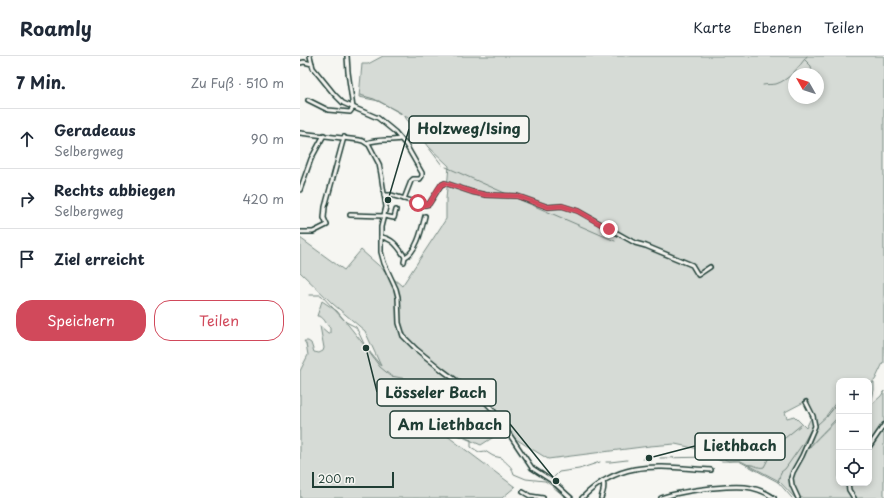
<!DOCTYPE html>
<html lang="de">
<meta charset="utf-8">
<style>
:root{--surface:#fff;--page:#f6f6f7;--text:#1f2937;--muted:#747a83;--line:#e0e1e3;--accent:#d1495b}
body{margin:0;font-family:"Playpen Sans",sans-serif;background:var(--page);color:var(--text)}
.controls{position:absolute;right:12px;bottom:12px;display:grid;overflow:hidden;border-radius:8px;box-shadow:0 2px 6px #0003}
.controls button{width:36px;height:36px;display:grid;place-items:center;padding:0;border:0;border-bottom:1px solid var(--line);background:var(--surface);color:var(--text);font:20px sans-serif}
.compass{position:absolute;left:488px;top:12px;width:36px;height:36px;border-radius:50%;background:var(--surface);box-shadow:0 2px 6px #0003;rotate:309deg}
.scale{position:absolute;left:12px;bottom:10px;width:82px;box-sizing:border-box;padding-left:4px;border:2px solid #1f3d34;border-top:0;font-size:11px;line-height:14px;white-space:nowrap;color:#1f3d34;-webkit-text-stroke:3px #f6f6f2;paint-order:stroke}
.stop{position:absolute;width:12px;height:12px;margin:-9px;border:3px solid #d1495b;border-radius:50%;background:#fff}
.stop.end{background:#d1495b;border-color:#fff;box-shadow:0 1px 4px #0008}
.list{margin:0;padding:0;list-style:none}
h2{display:flex;justify-content:space-between;align-items:center;height:52px;margin:0;padding:0 16px;font-size:17px}
h2 small{font-size:13px;font-weight:400;color:var(--muted)}
.list li{display:grid;grid-template-columns:26px 1fr auto;gap:12px;align-items:center;box-sizing:border-box;height:60px;padding:0 16px;border-top:1px solid var(--line)}
.list b{display:block;font-size:15px;white-space:nowrap}
.list p{margin:0;font-size:13px;white-space:nowrap;color:var(--muted)}
.list em{font-size:13px;font-style:normal;color:var(--muted)}
.actions{display:flex;gap:8px;padding:12px 16px}
.actions a{flex:1;padding:9px 0;border:1px solid var(--accent);border-radius:16px;text-align:center;font-size:14px;color:var(--accent)}
.actions .main{background:var(--accent);color:#fff}
.icon{flex:none;width:22px;height:22px;fill:none;stroke:currentColor;stroke-width:2;stroke-linecap:round;stroke-linejoin:round}
.map{position:relative;flex:none;width:584px;height:442px;overflow:hidden}
header{display:flex;align-items:center;gap:24px;box-sizing:border-box;height:56px;padding:0 20px;background:var(--surface);border-bottom:1px solid var(--line)}
header strong{font-size:19px}
nav{display:flex;gap:22px;margin-inline-start:auto;font-size:14px}
main{display:flex}
aside{flex:1;background:var(--surface)}
.map>svg:first-child{display:block}
.green{fill:#d6dbd6;stroke:#7a8c85;fill-rule:evenodd}
.lines{fill:none;stroke-linecap:round;stroke-linejoin:round}
.stream{stroke:#72847d;stroke-width:1}
.minor-casing{stroke:#1f3d34;stroke-width:6}
.minor{stroke:#f6f6f2;stroke-width:3}
.route{stroke:#d1495b;stroke-width:5}
.leader{fill:none;stroke:#1f3d34;stroke-width:1.5}
.callout-dot{fill:#1f3d34;stroke:#f6f6f2;stroke-width:1.5}
.callout{fill:#f6f6f2;stroke:#1f3d34;stroke-width:1.5}
.callout-label{font-size:15px;text-anchor:middle;font-weight:bold;fill:#1f3d34}
</style>
<header>
<strong>Roamly</strong>
<nav><a>Karte</a><a>Ebenen</a><a>Teilen</a></nav>
</header>
<main>
<aside>
<h2>7 Min.<small>Zu Fuß · 510 m</small></h2>
<ul class="list">
<li><svg class="icon" aria-label="ahead" viewBox="0 0 24 24"><path d="M12 20V5M6 11l6-6 6 6"/></svg><div><b>Geradeaus</b><p>Selbergweg</p></div><em>90 m</em></li>
<li><svg class="icon" aria-label="right" viewBox="0 0 24 24"><path d="M7 20v-9h11M14 6l5 5-5 5"/></svg><div><b>Rechts abbiegen</b><p>Selbergweg</p></div><em>420 m</em></li>
<li><svg class="icon" aria-label="arrive" viewBox="0 0 24 24"><path d="M6 21V4h12l-3 4 3 4H6"/></svg><div><b>Ziel erreicht</b></div></li>
</ul>
<div class="actions"><a class="main">Speichern</a><a>Teilen</a></div>
</aside>
<div class="map">
<svg width="584" height="442" viewBox="0 0 584 442">
<rect width="100%" height="100%" fill="#f6f6f2"/>
<filter id="ink" filterUnits="userSpaceOnUse"><feTurbulence type="fractalNoise" baseFrequency=".025" numOctaves="2"/><feDisplacementMap in="SourceGraphic" scale="8" xChannelSelector="R" yChannelSelector="G"/><feConvolveMatrix kernelMatrix="1 2 1 2 8 2 1 2 1" color-interpolation-filters="sRGB"/></filter>
<g filter="url(#ink)">
<!-- green -->
<g class="green">
<path d="M83,0h501v307h-1l-8,17 -6,5v-4h-30v17l-13,18 1,1 12,-17v16l-36,37c12,-26 17,-25 3,-52l-21,11 2,6 7,-2 12,12 6,-12 2,10 -13,30 -9,16 -1,6 -1,7 6,13h-1l-16,-17 -40,-21 -10,1 -26,-11 -28,-6 -25,2 -102,13 -45,-28 -22,14 -51,-22 85,64 -13,11h-202v-127l8,-16 -2,-11 -2,-3h4l3,2 3,9 5,1 4,-2 1,-3 -4,-22 8,7h2v-5c-5,-5 -6,-12 -13,-12l5,-15 15,10 44,55 -16,-35 -32,-27 -33,-32v-34l44,32 17,-20 41,36 44,-67v-20l3,-33 -21,-20 -13,-24 -36,-21 -20,-4 3,-33h6zM494,18h24v24h-24z"/>
<path d="M574,326v8l-3,15 10,-9 3,-5v107h-84c-4,-6 -8,-13 -8,-20 1,-18 34,-48 47,-60v65h30v-96z"/>
</g>
<g class="lines">
<!-- stream -->
<g class="stream">
<path d="M504,3l7,7 1,8"/>
<path d="M463,29c4,-1 8,0 13,-1 13,-4 23,-17 31,-28"/>
<path d="M60,39l14,4 27,14"/>
<path d="M105,61l37,48"/>
<path d="M146,111l61,27"/>
<path d="M216,142l99,43"/>
<path d="M9,239h12l25,27 10,5 10,21 14,19 11,9 16,3 27,19"/>
<path d="M145,358l7,9h3l4,7 5,2 2,6 5,2v7l8,5 6,-1 8,5 9,2c5,7 9,6 12,16l12,5 19,2 6,4 15,13"/>
<path d="M517,369l12,-11 10,-12"/>
<path d="M349,402h2"/>
<path d="M360,402l50,-1 12,4h17l39,21 14,16"/>
<path d="M343,403l3,-1"/>
<path d="M306,406h4l17,-2"/>
<path d="M447,409c6,-2 11,4 17,2l11,-21 26,-21"/>
<path d="M254,421l5,-5 20,-3 21,-7"/>
<path d="M478,426l3,-10 4,-3 19,-27 6,-11"/>
</g>
<defs>
<g id="minor">
<path d="M10,0l3,12 21,26 9,9 35,15 17,14 11,13 16,28v3l-2,3h-7l-2,2 -7,18"/>
<path d="M0,7l4,-1 8,2"/>
<path d="M8,44l20,10 22,2 3,-4 -5,-36 -1,-16"/>
<path d="M0,77l59,7 4,1 6,4 10,19 2,10 5,33 -5,20v25l3,11 12,26 2,8 1,26 4,13 13,13 26,21 19,14 17,10 15,16 39,58 20,13 19,17"/>
<path d="M67,87c10,-4 22,-2 33,-4"/>
<path d="M0,134l11,-31 13,-24"/>
<path d="M84,139h7l34,10 4,-1 12,-19 4,-2 27,9 14,3 31,1 31,11 14,-1 16,5 57,32 11,3 46,19 6,10 12,-8"/>
<path d="M50,159l34,1 10,2 2,-8"/>
<path d="M0,176h13l14,-7 -3,-7 1,-11 19,-70"/>
<path d="M81,181c13,2 17,10 24,20l-1,5"/>
<path d="M105,201c12,-5 17,-29 20,-41"/>
<path d="M569,391l15,-22"/>
<path d="M548,427l1,7 5,8"/>
<path d="M223,436l7,4 13,2"/>
<path d="M282,442c40,-40 78,-31 129,-28"/>
<path d="M301,442c2,-6 4,-11 2,-17"/>
<path d="M361,442c17,-6 33,-8 51,-10 23,-2 43,-4 62,10"/>
<path d="M498,442l-6,-13 -1,-7 2,-6 9,-16 13,-30 -2,-10 -7,-14"/>
</g>
</defs>
<!-- minor casing -->
<use href="#minor" class="minor-casing"/>
<!-- minor -->
<use href="#minor" class="minor"/>
</g>
</g>
<g class="lines" filter="url(#ink)">
<!-- route -->
<path class="route" d="M118,147l6,2 5,-1 9,-15 3,-4 4,-2 27,9 14,3 31,1 31,11 14,-1 16,5 31,18"/>
</g>
<!-- callouts -->
<path class="leader" d="M88 144L109 73M66 292L77 336M256 425L210 368M349 402L395 390"/>
<g class="callout-dot">
<circle cx="88" cy="144" r="4"/>
<circle cx="66" cy="292" r="4"/>
<circle cx="256" cy="425" r="4"/>
<circle cx="349" cy="402" r="4"/>
</g>
<g class="callout">
<rect x="109" y="60" width="120" height="27" rx="4"/>
<rect x="77" y="323" width="119" height="27" rx="4"/>
<rect x="90" y="355" width="120" height="27" rx="4"/>
<rect x="395" y="377" width="90" height="27" rx="4"/>
</g>
<g class="callout-label">
<text x="169" y="78">Holzweg/Ising</text>
<text x="136" y="342">Lösseler Bach</text>
<text x="150" y="374">Am Liethbach</text>
<text x="440" y="395">Liethbach</text>
</g>
</svg>
<div class="controls">
<button>+</button>
<button>−</button>
<button><svg class="icon" aria-label="locate" viewBox="0 0 24 24"><circle cx="12" cy="12" r="6"/><path d="M12 2v4M12 18v4M2 12h4M18 12h4"/></svg></button>
</div>
<svg class="compass" viewBox="-18 -18 36 36"><path d="M0-13l5 13h-10z" fill="#e53935"/><path d="M0 13l5-13h-10z" fill="#747a83"/></svg>
<div class="scale">200 m</div>
<div class="stop" style="left:118px;top:147px"></div>
<div class="stop end" style="left:309px;top:173px"></div>
</div>
</main>
